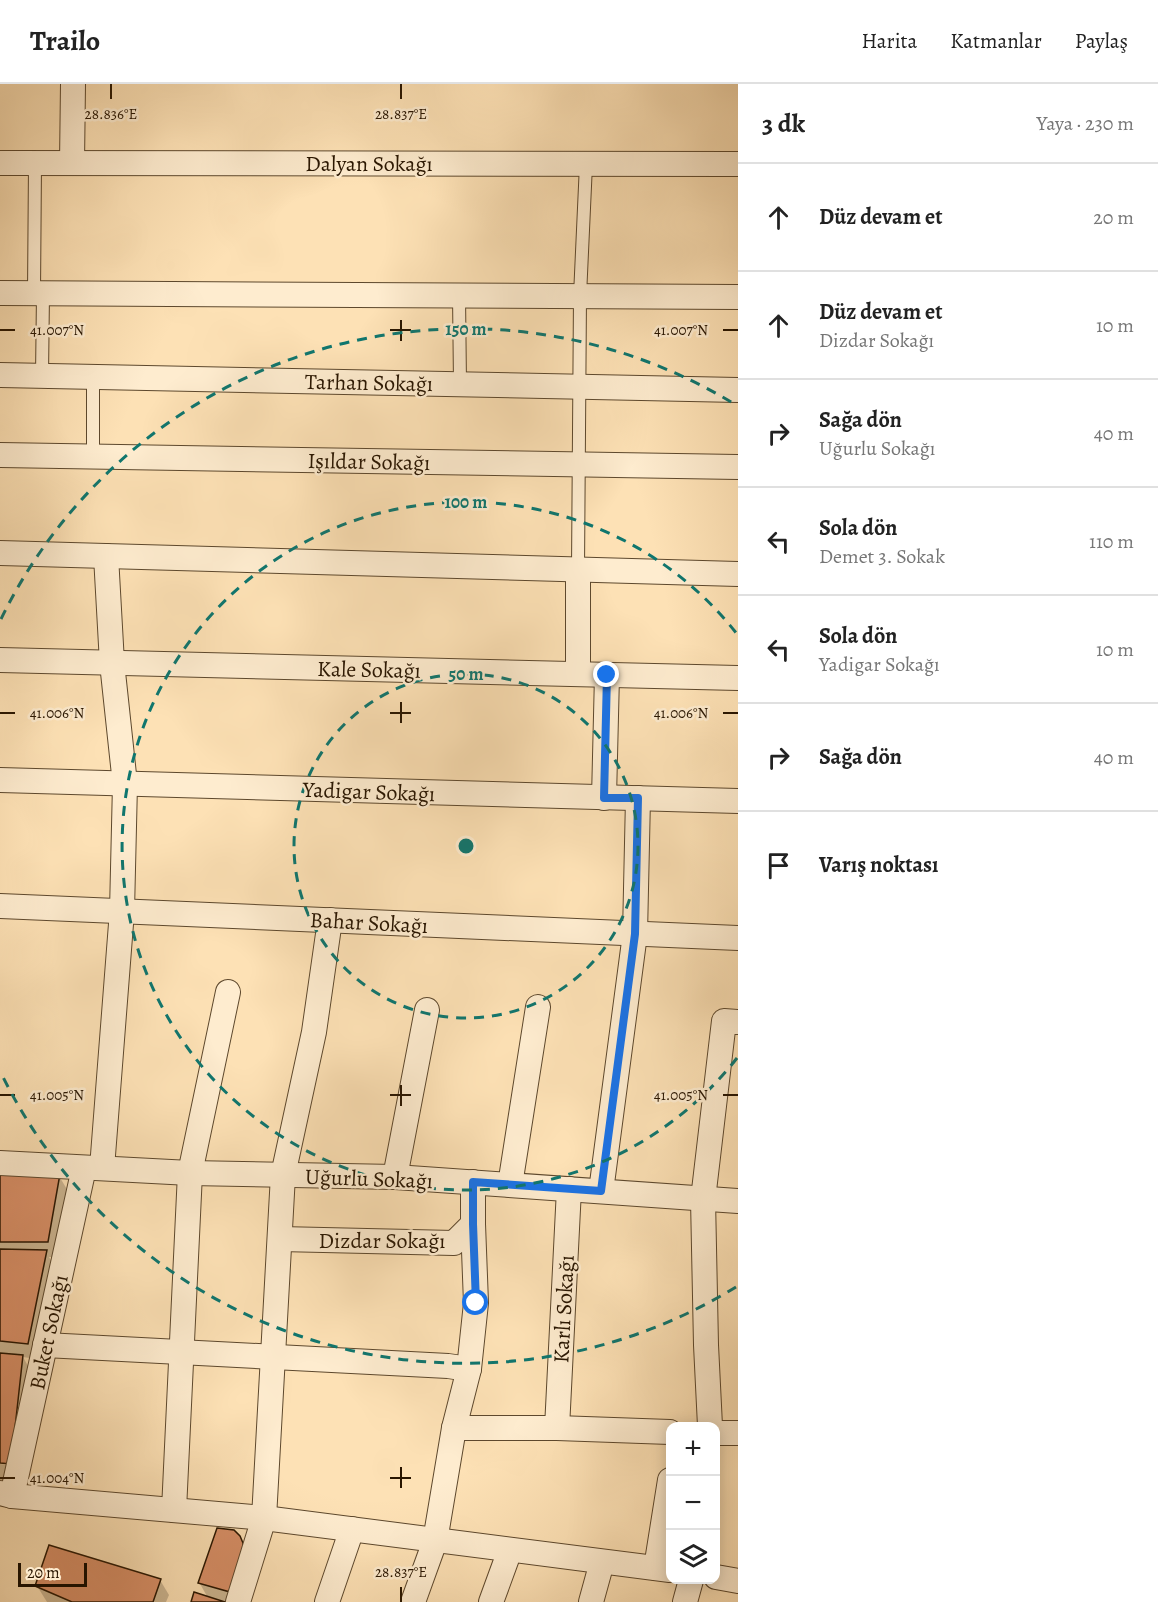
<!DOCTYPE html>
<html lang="tr">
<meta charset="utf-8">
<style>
:root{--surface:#fff;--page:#f2f2f2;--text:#222;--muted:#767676;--line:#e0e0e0}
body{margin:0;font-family:Alegreya,serif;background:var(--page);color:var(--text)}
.controls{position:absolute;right:18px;bottom:18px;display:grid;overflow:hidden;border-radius:12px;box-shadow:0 3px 15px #0003}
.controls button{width:54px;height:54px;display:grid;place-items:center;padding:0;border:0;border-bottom:2px solid var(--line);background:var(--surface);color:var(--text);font:30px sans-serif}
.scale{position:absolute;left:18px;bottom:15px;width:69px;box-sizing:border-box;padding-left:6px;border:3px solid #281500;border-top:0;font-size:16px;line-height:21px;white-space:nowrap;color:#281500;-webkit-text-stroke:4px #feeccf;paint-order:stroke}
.stop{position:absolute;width:18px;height:18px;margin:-14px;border:4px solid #1a73e8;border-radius:50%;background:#fff}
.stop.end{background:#1a73e8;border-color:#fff;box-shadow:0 2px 6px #0008}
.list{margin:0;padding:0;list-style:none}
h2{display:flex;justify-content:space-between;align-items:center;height:78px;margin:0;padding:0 24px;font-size:26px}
h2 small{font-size:20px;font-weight:400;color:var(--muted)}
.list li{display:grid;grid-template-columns:39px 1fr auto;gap:18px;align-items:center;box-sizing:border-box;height:108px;padding:0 24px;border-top:2px solid var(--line)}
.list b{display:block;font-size:22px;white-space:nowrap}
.list p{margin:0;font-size:20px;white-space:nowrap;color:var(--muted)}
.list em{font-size:20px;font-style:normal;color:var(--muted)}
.icon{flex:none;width:33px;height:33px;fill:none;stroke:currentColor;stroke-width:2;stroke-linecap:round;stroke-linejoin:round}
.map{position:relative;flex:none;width:738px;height:1518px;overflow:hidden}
header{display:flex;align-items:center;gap:36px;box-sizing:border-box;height:84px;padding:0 30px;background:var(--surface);border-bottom:2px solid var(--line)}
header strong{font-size:28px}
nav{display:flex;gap:33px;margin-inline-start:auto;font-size:21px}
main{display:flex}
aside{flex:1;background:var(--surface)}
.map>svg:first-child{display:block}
.shadow{fill:#0003}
.building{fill:#d88f67;stroke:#281500;stroke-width:1.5}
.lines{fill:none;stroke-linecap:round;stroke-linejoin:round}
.lane-casing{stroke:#5d482d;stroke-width:14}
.street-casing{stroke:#5d482d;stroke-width:26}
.lane{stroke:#feeccf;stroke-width:12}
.street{stroke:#feeccf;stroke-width:24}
.route{stroke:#1a73e8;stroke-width:8}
.ticks{fill:none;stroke:#281500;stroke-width:2}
.ring{fill:none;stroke:#0f766e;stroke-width:3;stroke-dasharray:10 8}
.labels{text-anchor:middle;stroke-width:5;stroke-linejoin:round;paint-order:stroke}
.street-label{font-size:22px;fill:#281500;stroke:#feeccf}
.ticks-label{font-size:15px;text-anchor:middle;fill:#281500;stroke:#feeccf;stroke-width:5;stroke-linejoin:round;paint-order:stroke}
.centre{fill:#0f766e;stroke:#feeccf;stroke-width:3}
.ring-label{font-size:18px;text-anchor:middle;font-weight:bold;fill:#0f766e;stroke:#feeccf;stroke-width:5;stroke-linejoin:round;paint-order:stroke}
</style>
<header>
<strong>Trailo</strong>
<nav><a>Harita</a><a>Katmanlar</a><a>Paylaş</a></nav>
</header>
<main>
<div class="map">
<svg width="738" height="1518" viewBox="0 0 738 1518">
<rect width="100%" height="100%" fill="#fde1b5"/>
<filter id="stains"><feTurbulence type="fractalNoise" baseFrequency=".00333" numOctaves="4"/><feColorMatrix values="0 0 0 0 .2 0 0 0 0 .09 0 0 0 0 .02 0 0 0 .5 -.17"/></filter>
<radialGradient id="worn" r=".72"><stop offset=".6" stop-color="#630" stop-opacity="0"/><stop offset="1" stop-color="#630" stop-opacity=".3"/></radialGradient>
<!-- shadow -->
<g class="shadow">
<path d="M0,1089l59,3 9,15 -12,66h-7l6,10 -19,92 -13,-2 15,27 -12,106 -26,-3v-23l18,2 -18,-5z"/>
<path d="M239,1453l19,34 -1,11 -6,20h-59l16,-4 -9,-16z"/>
<path d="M160,1496l9,15 -3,7h-119l-10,-16z"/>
</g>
<!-- building -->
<g class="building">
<path d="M0,1087l60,3 -12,68h-48z"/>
<path d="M0,1165l47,1 -19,94 -28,-3z"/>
<path d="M0,1269l23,2 -12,109 -11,-1z"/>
<path d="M217,1444l17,2 6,6 3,7 -1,12 -12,37 -32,-9z"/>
<path d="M49,1461l112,34 -8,23h-81l-37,-16z"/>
<path d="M194,1508l31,10h-34z"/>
</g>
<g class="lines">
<defs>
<g id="lane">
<path d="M34,209l1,-130"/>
<path d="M459,211l1,89"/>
<path d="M42,292l1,-83"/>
<path d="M93,293v80"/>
<path d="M578,485l2,-273 6,-132"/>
</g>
<g id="street">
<path d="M0,79l738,1"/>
<path d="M72,79l1,-79"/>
<path d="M0,209l738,4"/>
<path d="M0,291l738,15"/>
<path d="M0,371l738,12"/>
<path d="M0,469l738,21"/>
<path d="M578,485v105"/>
<path d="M0,576l738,18"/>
<path d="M0,696l738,21"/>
<path d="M604,714l3,-123"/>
<path d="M0,822l738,32"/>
<path d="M0,1079l190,10 205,4 343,24"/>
<path d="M102,1084l20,-257 3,-127 -13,-121 -6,-107"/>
<path d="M395,1093l32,-167"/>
<path d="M510,1101l28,-178"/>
<path d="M601,1107l34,-257 3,-136"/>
<path d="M280,1155l174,4 19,-19v-42"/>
<path d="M45,1261l403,21 21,3"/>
<path d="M710,1342l-4,-81 -3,-146 21,-178 14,1"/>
<path d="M454,1344h103l113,4"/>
<path d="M557,1344l12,-239"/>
<path d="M716,1349h22"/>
<path d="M0,1409l12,3 252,22 406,52"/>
<path d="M12,1412l72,-328"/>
<path d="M174,1426l16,-337 38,-181"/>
<path d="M656,1484l14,-88"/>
<path d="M716,1493l22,4"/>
<path d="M238,1518l26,-84 19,-343 31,-143 16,-112"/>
<path d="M327,1518l25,-73"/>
<path d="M413,1518l22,-61 19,-113 15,-59 7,-66 -3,-79"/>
<path d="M491,1518l19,-52"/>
<path d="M591,1518l11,-40"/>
<path d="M685,1518l6,-22"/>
</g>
</defs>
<!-- lane casing -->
<use href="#lane" class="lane-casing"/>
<!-- street casing -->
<use href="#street" class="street-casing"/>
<!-- lane -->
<use href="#lane" class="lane"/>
<!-- street -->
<use href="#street" class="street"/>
</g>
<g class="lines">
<!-- route -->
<path class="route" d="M476,1219l-3,-79v-42l128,9 34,-257 3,-136h-34l3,-123"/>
</g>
<!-- ticks -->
<path class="ticks" d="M111,0v15M401,0v15M401,236v21M0,246h15M390,246h21M723,246h15M401,618v21M0,629h15M390,629h21M723,629h15M401,1001v21M0,1011h15M390,1011h21M723,1011h15M401,1383v21M0,1394h15M390,1394h21M401,1503v15"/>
<!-- distance rings -->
<g class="ring">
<circle cx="466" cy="762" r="172"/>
<path d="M737 974A344 344 0 1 1 737 550"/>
<path d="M736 1203A517 517 0 0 1 1 989M1 535A517 517 0 0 1 736 321"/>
</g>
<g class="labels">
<!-- street labels -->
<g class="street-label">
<text x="369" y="87">Dalyan Sokağı</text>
<text transform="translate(369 298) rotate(1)" y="8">Tarhan Sokağı</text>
<text transform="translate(369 377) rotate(1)" y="8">Işıldar Sokağı</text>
<text transform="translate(369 585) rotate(1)" y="8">Kale Sokağı</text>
<text transform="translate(369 707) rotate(2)" y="8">Yadigar Sokağı</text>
<text transform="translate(369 838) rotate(3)" y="8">Bahar Sokağı</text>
<text transform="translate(369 1094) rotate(2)" y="8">Uğurlu Sokağı</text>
<text x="382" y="1164">Dizdar Sokağı</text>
<text transform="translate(563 1225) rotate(-87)" y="8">Karlı Sokağı</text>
<text transform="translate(48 1248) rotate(-78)" y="8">Buket Sokağı</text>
</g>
</g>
<g class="ticks-label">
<text x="111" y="35">28.836°E</text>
<text x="401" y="35">28.837°E</text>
<text x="57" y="251">41.007°N</text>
<text x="681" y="251">41.007°N</text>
<text x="57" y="634">41.006°N</text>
<text x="681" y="634">41.006°N</text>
<text x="57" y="1016">41.005°N</text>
<text x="681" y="1016">41.005°N</text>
<text x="57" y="1399">41.004°N</text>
<text x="401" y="1493">28.837°E</text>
</g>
<circle cx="466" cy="762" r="9" class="centre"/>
<g class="ring-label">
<text x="466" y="251">150 m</text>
<text x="466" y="424">100 m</text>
<text x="466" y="596">50 m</text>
</g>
<rect width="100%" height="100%" filter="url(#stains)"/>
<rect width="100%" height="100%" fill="url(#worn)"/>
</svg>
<div class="controls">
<button>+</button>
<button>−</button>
<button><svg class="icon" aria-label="layers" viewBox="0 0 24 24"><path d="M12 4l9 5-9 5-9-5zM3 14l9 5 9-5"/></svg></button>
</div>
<div class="scale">20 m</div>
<div class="stop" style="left:476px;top:1219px"></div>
<div class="stop end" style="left:607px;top:591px"></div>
</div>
<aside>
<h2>3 dk<small>Yaya · 230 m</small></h2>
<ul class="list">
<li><svg class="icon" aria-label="ahead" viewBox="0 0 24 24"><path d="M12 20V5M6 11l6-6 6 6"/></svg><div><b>Düz devam et</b></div><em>20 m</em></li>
<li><svg class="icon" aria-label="ahead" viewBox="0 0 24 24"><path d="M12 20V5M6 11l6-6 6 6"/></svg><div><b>Düz devam et</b><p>Dizdar Sokağı</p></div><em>10 m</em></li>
<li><svg class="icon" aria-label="right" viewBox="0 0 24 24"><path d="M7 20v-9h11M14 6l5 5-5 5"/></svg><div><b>Sağa dön</b><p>Uğurlu Sokağı</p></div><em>40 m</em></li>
<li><svg class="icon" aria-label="left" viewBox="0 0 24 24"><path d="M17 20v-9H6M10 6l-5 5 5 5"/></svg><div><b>Sola dön</b><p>Demet 3. Sokak</p></div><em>110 m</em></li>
<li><svg class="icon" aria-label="left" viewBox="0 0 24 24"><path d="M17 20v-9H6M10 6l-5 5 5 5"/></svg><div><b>Sola dön</b><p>Yadigar Sokağı</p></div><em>10 m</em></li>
<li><svg class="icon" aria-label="right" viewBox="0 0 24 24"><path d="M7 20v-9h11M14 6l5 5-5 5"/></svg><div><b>Sağa dön</b></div><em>40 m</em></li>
<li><svg class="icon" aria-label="arrive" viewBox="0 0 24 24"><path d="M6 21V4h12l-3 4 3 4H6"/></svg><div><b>Varış noktası</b></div></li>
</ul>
</aside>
</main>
